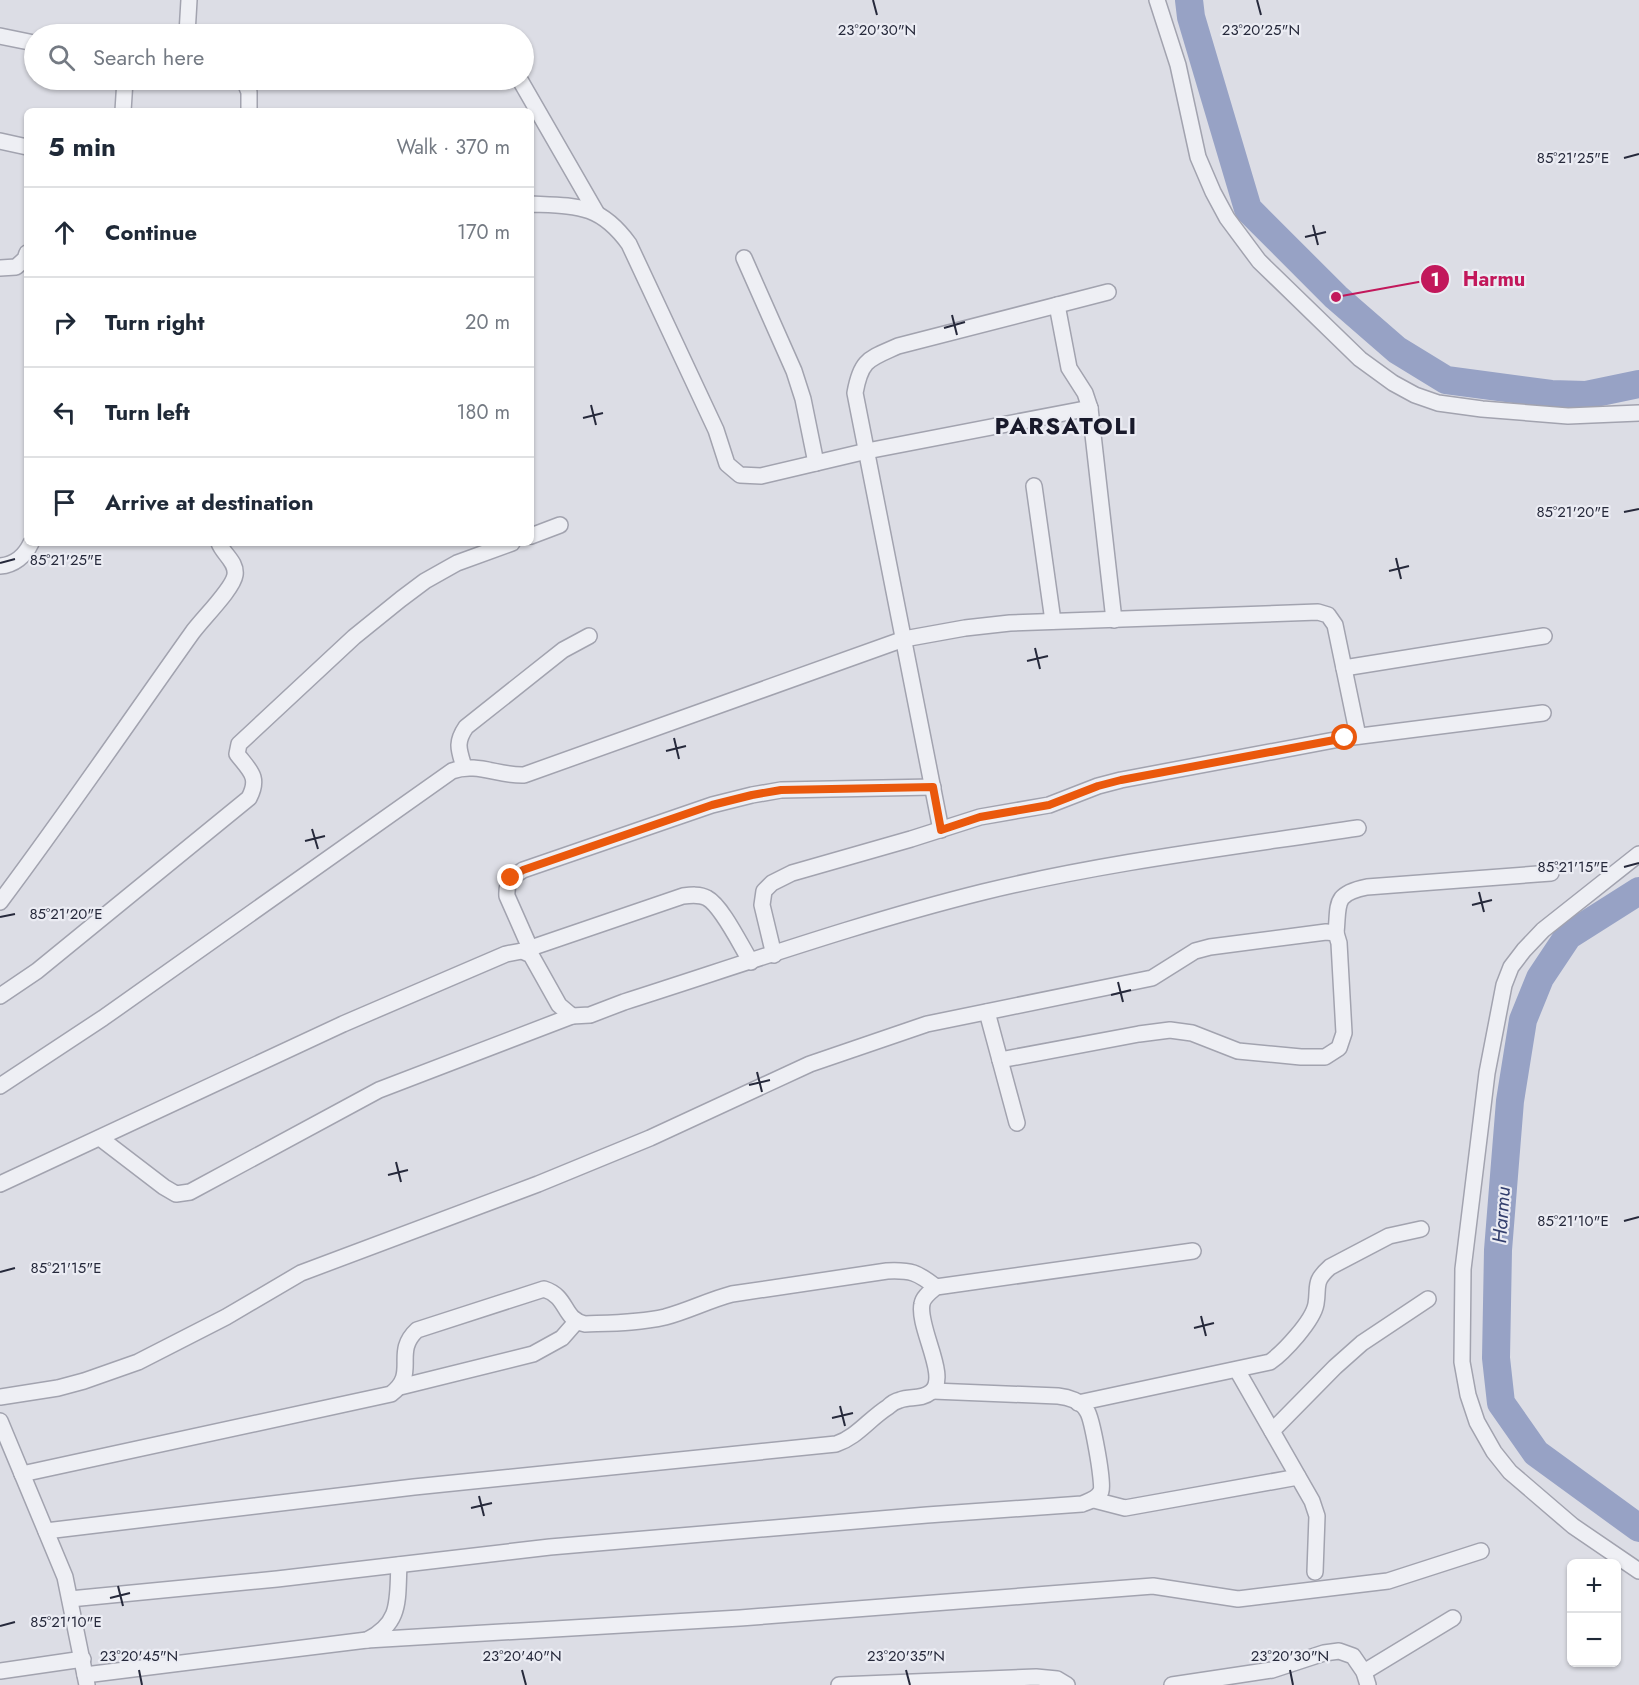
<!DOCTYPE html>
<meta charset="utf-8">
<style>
:root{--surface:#fff;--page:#f2f2f3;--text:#1f2937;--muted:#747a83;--line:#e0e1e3}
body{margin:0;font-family:Jost,sans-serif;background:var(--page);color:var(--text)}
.controls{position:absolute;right:18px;bottom:18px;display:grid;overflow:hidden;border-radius:9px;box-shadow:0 2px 4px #0004}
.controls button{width:54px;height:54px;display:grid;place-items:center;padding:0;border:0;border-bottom:2px solid var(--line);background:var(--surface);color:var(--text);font:30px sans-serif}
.stop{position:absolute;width:18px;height:18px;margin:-14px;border:4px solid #ea580c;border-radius:50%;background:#fff}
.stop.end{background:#ea580c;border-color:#fff;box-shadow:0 2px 6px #0008}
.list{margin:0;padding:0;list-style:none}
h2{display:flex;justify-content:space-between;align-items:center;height:78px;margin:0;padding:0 24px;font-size:26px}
h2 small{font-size:20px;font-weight:400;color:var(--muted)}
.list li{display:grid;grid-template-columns:39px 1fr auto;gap:18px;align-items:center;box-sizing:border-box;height:90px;padding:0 24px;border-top:2px solid var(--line)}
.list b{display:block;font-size:22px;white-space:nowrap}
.list em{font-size:20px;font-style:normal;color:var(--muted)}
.icon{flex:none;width:33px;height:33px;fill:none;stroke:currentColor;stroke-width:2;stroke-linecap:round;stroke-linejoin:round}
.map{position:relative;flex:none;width:1639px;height:1685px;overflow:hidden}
.search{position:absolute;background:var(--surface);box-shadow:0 2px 4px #0004;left:24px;top:24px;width:510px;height:66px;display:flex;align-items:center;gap:15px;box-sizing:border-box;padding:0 21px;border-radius:33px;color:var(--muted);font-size:22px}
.panel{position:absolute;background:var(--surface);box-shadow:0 2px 4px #0004;left:24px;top:108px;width:510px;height:438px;border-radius:9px}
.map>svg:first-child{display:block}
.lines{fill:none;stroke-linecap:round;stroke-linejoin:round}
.river{stroke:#97a2c5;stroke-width:28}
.minor-casing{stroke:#a2a3af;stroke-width:18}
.minor{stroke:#eeeff4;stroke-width:15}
.route{stroke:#ea580c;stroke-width:8}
.ticks{fill:none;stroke:#26293b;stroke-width:2}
.labels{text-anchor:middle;stroke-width:4.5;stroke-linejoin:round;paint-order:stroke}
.water-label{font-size:20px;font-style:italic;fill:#323e6d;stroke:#ebecf3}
.district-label{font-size:24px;font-weight:bold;letter-spacing:1.5px;fill:#191a2b;stroke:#ebecf3}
.ticks-label{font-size:15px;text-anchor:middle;fill:#26293b;stroke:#ebecf3;stroke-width:4.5;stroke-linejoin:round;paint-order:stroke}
.leader{fill:none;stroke:#c2185b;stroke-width:2}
.callout-dot{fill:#c2185b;stroke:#ebecf3;stroke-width:2}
.mark-label{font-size:18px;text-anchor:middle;font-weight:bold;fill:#fff}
.callout-label{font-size:20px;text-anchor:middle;font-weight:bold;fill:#c2185b;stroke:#ebecf3;stroke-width:4.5;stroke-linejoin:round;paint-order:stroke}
</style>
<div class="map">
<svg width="1639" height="1685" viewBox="0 0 1639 1685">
<rect width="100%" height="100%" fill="#dcdde5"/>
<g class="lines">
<!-- river -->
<g class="river">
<path d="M1189,0l2,17 57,192 88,88 61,53 49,30 105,14 35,1 53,-11"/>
<path d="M1639,891l-71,45 -28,42 -17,42 -13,81 -12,149 -2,108 5,45 35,50 103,75"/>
</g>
<defs>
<g id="minor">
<path d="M1157,0l21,65 20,92 15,35 14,26 32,43 101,98 33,24 22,12 23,8 44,6 86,7 71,-3"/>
<path d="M187,34l2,-34"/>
<path d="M0,36l34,7"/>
<path d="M244,80l5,12v19"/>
<path d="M520,80l76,132"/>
<path d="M123,111l2,-31"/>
<path d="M0,141l27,6"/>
<path d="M531,204c46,2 69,0 98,40l87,186 11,34 13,11 21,1 106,-25 223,-43"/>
<path d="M744,258l50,113 9,28 13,64"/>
<path d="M0,268l16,-1 9,-8 2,-6"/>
<path d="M1057,305l12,63 16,25 5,15 24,212"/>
<path d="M1034,486l19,135"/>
<path d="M531,536l29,-11"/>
<path d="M0,566c14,-1 25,-10 31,-23"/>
<path d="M1344,668l200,-32"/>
<path d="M464,767c-5,-17 -9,-24 2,-40l97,-77 26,-14"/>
<path d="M941,830l-86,-437c6,-34 14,-34 43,-47l210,-54"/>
<path d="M1639,854l-96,76 -19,20 -13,17 -7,18 -17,88 -24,196 -1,93 6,33 9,27 17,30 16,20 63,54 66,45"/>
<path d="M0,902c66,-88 128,-179 192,-269 10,-14 41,-44 43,-58 2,-13 -12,-21 -16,-32"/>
<path d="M1336,933c3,-30 -3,-39 31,-46l184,-14"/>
<path d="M530,948l-23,-52c-1,-15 5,-19 16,-26l189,-65 40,-10 29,-5 152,-3"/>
<path d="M522,951l161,-55c8,-1 17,-2 24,2 15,8 34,48 44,64"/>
<path d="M774,955l-12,-50 2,-14 8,-8 20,-10 119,-34 69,-22 69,-12 49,-19 23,-6 224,-42 198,-25"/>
<path d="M0,996l37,-25 212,-173c11,-21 1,-27 -12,-44l2,-10 115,-107 47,-38 24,-18 32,-18 55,-20"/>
<path d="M987,1012l30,111"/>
<path d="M0,1086l103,-68 349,-247c24,-9 47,5 72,4l380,-136 61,-11 45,-5 308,-11 10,3 7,10 23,111"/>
<path d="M100,1138l64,49 12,7 14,-2 189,-102 193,-74"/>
<path d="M0,1184l343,-160 163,-70 16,-3 9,4 28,50 13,11 18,-1 34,-13c119,-38 238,-80 359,-110 123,-30 250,-45 375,-64"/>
<path d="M1237,1370l75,131 5,15 -2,56"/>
<path d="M400,1387l133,-33 29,-16 14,-16"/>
<path d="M0,1397l58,-9 26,-7 54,-19 88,-45 75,-44 237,-89 112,-46 160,-74 117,-40 225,-46 43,-27 15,-4 116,-15 10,1 3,10 5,90 -5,15 -14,9h-24l-63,-6 -46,-18 -22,-3 -31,4 -139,26"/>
<path d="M1078,1403l192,-41c14,-10 43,-41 46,-58 3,-18 -3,-22 14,-37l59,-31 32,-7"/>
<path d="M0,1421l65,156 22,108"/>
<path d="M1272,1431l63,-64 27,-24 66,-44"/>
<path d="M22,1474l369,-80c28,-21 1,-41 26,-64l127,-41c25,8 18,30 41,35 26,-1 54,-1 80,-7 23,-6 44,-17 67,-23l155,-23c24,-1 30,1 49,16"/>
<path d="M1094,1500l31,8 173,-31"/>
<path d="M46,1531l368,-44 422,-43c21,-7 33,-25 52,-37 3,-3 8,-6 12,-7 10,-4 21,0 31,-8 19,-14 -14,-65 -9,-88 1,-7 8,-12 14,-17l257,-36"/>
<path d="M70,1599l207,-20 273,-32 377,-32 155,-11c7,-3 16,-5 19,-13 3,-8 -9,-73 -14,-80 -5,-10 -19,-14 -29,-15l-125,-5"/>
<path d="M367,1640l373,-22 413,-32 85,13 150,-18 93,-30"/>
<path d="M0,1671l83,-12"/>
<path d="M1364,1672l89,-54"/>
<path d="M85,1675l282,-35c35,-17 30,-41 32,-75"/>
<path d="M839,1685l197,-8 21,2 10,6"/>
<path d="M1172,1685l100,-15 52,-17 15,-2 14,5 11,16 4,13"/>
</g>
</defs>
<!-- minor casing -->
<use href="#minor" class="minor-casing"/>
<!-- minor -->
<use href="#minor" class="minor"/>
</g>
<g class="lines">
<!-- route -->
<path class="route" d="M511,878l12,-8 189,-65 40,-10 29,-5 152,-3 8,43 39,-13 69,-12 49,-19 23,-6 224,-42"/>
</g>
<!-- ticks -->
<path class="ticks" d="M873,0l4,15M1257,0l4,15M1624,158l15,-4M1313,225l5,20M1305,237l21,-5M952,315l5,20M944,328l21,-6M591,405l5,20M583,418l20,-5M1624,512l15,-3M1396,558l5,21M0,563l15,-4M1389,571l20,-5M1035,648l5,21M1027,661l21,-5M674,738l5,21M666,751l20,-5M312,829l6,20M305,841l20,-5M1624,867l15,-4M1479,892l5,20M1472,905l20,-5M0,917l15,-3M1118,982l5,20M1111,995l20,-5M757,1072l5,20M749,1085l21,-5M396,1162l5,20M388,1175l20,-5M1624,1221l15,-4M0,1272l15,-4M1201,1316l5,20M1194,1328l20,-5M840,1406l5,20M832,1418l21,-5M479,1496l5,20M471,1508l21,-5M118,1586l5,20M110,1598l20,-5M0,1626l15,-4M139,1670l3,15M522,1670l4,15M906,1670l4,15M1290,1670l3,15"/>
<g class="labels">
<!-- water labels -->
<g class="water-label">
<text transform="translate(1501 1215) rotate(-86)" y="7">Harmu</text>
</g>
<!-- district labels -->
<g class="district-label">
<text x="1066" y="434">PARSATOLI</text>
</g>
</g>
<g class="ticks-label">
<text x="1261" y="35">23°20'25"N</text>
<text x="877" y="35">23°20'30"N</text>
<text x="1573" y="163">85°21'25"E</text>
<text x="1573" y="517">85°21'20"E</text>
<text x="66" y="565">85°21'25"E</text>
<text x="1573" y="872">85°21'15"E</text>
<text x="66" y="919">85°21'20"E</text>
<text x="1573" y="1226">85°21'10"E</text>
<text x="66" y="1273">85°21'15"E</text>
<text x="66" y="1627">85°21'10"E</text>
<text x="139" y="1661">23°20'45"N</text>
<text x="522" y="1661">23°20'40"N</text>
<text x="906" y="1661">23°20'35"N</text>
<text x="1290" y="1661">23°20'30"N</text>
</g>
<!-- callouts -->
<path class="leader" d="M1336 297L1435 279"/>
<g class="callout-dot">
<circle cx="1336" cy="297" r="6"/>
<circle cx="1435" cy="279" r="15"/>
</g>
<g class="mark-label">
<text x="1435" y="286">1</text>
</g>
<g class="callout-label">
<text x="1494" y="286">Harmu</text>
</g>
</svg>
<div class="controls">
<button>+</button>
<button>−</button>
</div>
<div class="stop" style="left:1345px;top:738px"></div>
<div class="stop end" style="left:511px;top:878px"></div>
<div class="search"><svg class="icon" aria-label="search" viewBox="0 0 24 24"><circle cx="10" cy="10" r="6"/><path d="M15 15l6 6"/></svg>Search here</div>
<section class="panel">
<h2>5 min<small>Walk · 370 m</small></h2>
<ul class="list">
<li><svg class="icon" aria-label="ahead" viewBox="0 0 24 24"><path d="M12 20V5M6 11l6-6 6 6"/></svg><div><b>Continue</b></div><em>170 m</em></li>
<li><svg class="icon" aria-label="right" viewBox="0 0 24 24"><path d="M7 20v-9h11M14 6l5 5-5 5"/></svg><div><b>Turn right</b></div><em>20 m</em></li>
<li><svg class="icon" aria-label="left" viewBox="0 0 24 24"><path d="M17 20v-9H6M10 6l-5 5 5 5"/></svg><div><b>Turn left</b></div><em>180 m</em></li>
<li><svg class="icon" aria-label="arrive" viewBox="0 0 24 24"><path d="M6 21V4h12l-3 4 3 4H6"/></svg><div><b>Arrive at destination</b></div></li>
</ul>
</section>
</div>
